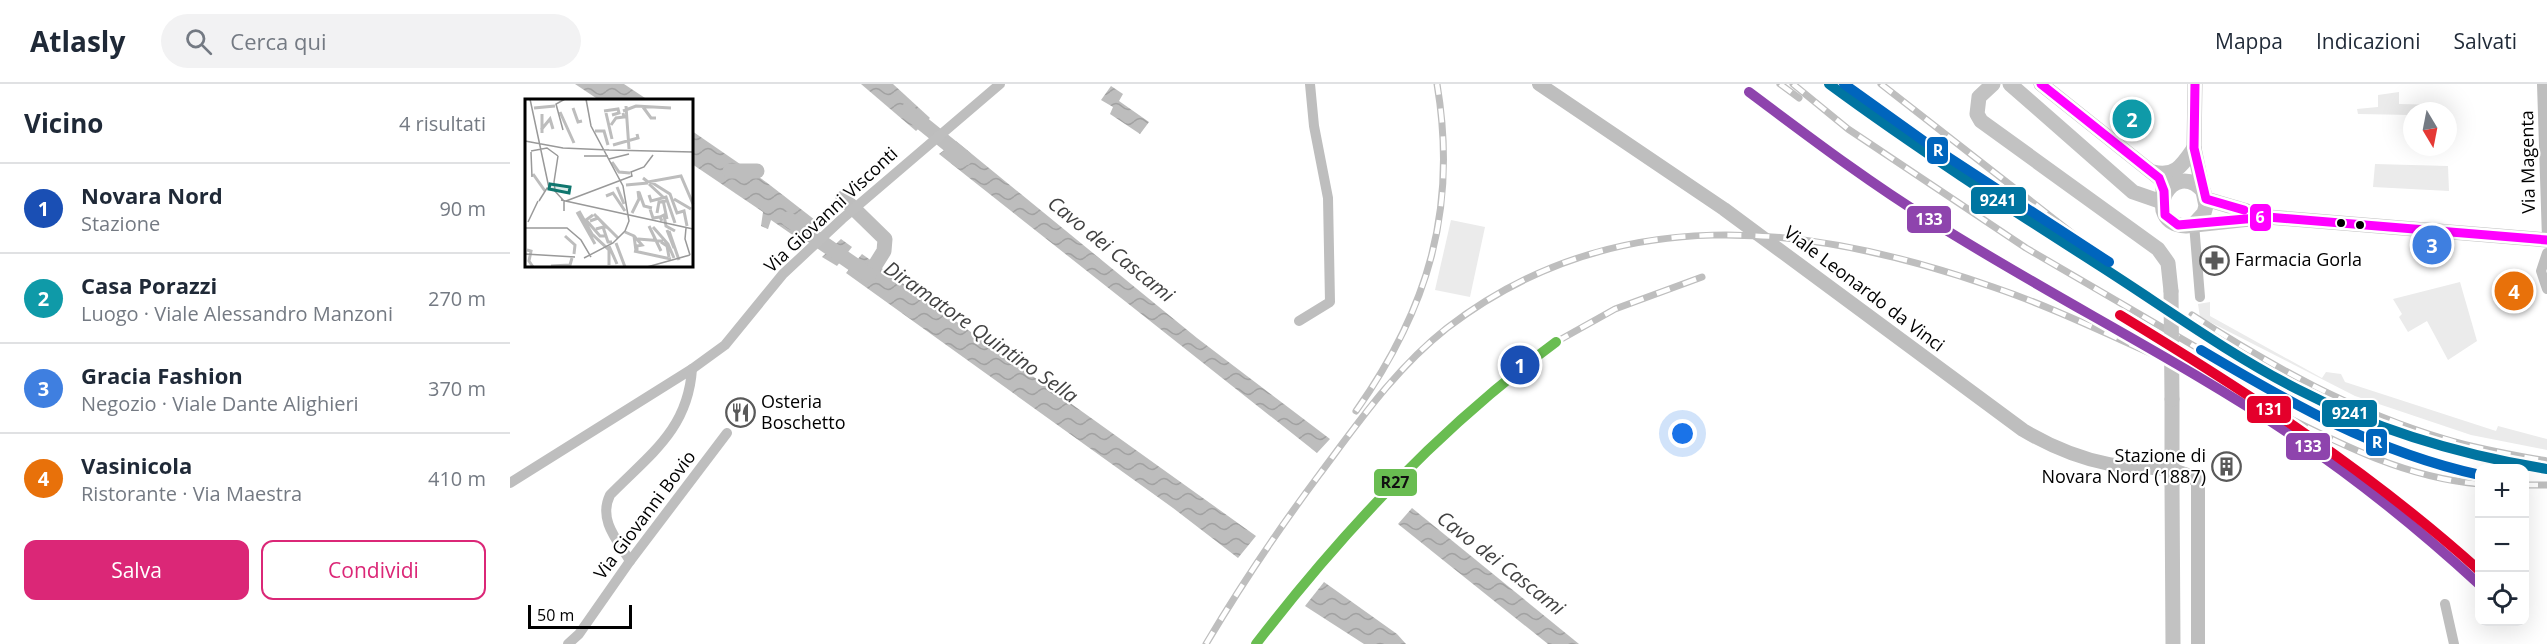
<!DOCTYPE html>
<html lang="it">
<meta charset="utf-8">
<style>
:root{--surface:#fff;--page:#f2f2f3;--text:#1f2937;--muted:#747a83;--line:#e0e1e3;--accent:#db2777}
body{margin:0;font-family:"Open Sans",sans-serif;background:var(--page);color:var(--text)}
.controls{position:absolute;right:18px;bottom:18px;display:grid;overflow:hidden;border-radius:12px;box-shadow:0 6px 24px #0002}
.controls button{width:54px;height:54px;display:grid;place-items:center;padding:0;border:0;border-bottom:2px solid var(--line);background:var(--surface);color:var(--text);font:30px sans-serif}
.compass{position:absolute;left:1893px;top:18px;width:54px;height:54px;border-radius:50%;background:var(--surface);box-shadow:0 6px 24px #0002;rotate:170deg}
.scale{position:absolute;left:18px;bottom:15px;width:104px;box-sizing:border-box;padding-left:6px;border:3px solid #000;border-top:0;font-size:16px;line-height:21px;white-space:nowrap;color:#000;-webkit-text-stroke:4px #fff;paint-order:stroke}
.you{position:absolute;left:1173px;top:350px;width:21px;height:21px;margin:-15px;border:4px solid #fff;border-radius:50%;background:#1a73e8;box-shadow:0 0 0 9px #1a73e833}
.badge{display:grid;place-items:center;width:39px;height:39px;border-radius:50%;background:var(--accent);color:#fff;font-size:20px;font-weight:700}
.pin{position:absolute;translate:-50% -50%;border:3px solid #fff;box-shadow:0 2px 6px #0006}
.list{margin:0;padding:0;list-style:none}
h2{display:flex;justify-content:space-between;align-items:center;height:78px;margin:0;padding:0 24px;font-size:26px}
h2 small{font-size:20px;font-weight:400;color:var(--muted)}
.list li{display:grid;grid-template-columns:39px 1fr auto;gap:18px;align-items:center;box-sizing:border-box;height:90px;padding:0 24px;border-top:2px solid var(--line)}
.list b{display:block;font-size:22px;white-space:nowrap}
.list p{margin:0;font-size:20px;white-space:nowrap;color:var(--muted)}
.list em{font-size:20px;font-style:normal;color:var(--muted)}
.actions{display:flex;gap:12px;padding:18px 24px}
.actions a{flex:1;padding:14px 0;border:2px solid var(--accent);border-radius:12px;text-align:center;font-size:21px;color:var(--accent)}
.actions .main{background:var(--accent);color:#fff}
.icon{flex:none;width:33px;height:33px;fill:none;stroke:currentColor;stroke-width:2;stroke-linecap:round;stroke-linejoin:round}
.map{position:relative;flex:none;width:2037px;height:560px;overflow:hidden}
header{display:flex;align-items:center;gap:36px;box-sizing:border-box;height:84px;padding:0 30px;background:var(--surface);border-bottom:2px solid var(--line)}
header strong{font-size:28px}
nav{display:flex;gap:33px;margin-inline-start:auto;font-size:21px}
.search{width:420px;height:54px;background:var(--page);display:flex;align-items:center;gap:15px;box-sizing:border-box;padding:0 21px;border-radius:33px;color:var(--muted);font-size:22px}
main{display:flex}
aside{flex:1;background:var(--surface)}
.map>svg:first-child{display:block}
.green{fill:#ebebeb}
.water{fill:url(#water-waves)}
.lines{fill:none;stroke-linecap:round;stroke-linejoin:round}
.stream{stroke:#bdbdbd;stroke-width:4.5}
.canal{stroke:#bdbdbd;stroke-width:15}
.minor{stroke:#bebebe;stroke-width:10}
.tertiary{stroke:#bebebe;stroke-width:14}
.secondary{stroke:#c2c2c2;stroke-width:15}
.rail-casing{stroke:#bebebe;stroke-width:7}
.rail{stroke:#fff;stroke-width:4.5;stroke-dasharray:14;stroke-linecap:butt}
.secondary-bridge{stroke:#c2c2c2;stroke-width:15}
.bus-1-casing{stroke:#fff;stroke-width:14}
.bus-1{stroke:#f0f;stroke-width:9}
.rail-1-casing{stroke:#fff;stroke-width:15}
.rail-2-casing{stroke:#fff;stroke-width:15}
.rail-3-casing{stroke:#fff;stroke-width:15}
.rail-4-casing{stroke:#fff;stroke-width:15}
.rail-5-casing{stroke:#fff;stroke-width:15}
.rail-1{stroke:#0075a1;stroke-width:10}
.rail-2{stroke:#0065bd;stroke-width:10}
.rail-3{stroke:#8e44ad;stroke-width:10}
.rail-4{stroke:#69bd51;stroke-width:10}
.rail-5{stroke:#e4002b;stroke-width:10}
.bus-dot{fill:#000;stroke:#fff;stroke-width:2}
.labels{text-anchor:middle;stroke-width:4.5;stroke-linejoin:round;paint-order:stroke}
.street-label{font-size:18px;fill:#000;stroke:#fff}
.poi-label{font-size:18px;fill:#000;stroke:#fff;text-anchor:start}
.water-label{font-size:20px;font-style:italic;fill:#424242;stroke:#fff}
.inset-river{fill:none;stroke:#bdbdbd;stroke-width:3}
.inset-road{fill:none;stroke:#999;stroke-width:1.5}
.view{fill:#0f766e;fill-opacity:0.15;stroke:#0f766e;stroke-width:3}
.inset-edge{fill:none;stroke:#000;stroke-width:3}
.line-badge{stroke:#fff;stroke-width:2}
.badge-label{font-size:16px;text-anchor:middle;font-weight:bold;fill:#fff}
.pale-badge-label{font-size:16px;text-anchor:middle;font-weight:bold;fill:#111}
</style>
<header>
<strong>Atlasly</strong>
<div class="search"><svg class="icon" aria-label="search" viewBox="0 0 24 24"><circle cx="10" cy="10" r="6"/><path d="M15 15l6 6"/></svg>Cerca qui</div>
<nav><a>Mappa</a><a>Indicazioni</a><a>Salvati</a></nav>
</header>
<main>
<aside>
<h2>Vicino<small>4 risultati</small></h2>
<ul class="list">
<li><span class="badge" style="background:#1a4fb4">1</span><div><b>Novara Nord</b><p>Stazione</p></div><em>90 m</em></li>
<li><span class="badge" style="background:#0f9aa8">2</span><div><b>Casa Porazzi</b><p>Luogo · Viale Alessandro Manzoni</p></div><em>270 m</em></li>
<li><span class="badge" style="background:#3f7fe0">3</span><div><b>Gracia Fashion</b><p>Negozio · Viale Dante Alighieri</p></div><em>370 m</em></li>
<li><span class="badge" style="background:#e8710a">4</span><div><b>Vasinicola</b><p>Ristorante · Via Maestra</p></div><em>410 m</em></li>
</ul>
<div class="actions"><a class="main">Salva</a><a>Condividi</a></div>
</aside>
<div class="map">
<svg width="2037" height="560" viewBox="0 0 2037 560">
<defs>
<pattern id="water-waves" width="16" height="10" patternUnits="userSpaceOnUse" patternTransform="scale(1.5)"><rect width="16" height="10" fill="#bdbdbd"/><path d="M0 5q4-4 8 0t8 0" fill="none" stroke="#a1a1a1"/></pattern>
</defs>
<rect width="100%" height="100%" fill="#fff"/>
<!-- green -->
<g class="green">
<path d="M1889,8v12l40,1v6h-27v4l-54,-1 -1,-5 21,-2v-12z"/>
<path d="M1865,80l73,2 1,25 -76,-4z"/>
<path d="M941,136l34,7 -15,70 -35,-7z"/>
<path d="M1950,198l17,59 -29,19 -21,-39 -19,11 -9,-15 3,-3 -9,-15z"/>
<path d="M1700,218v14l112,62 4,-6 15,2 4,8 151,49 2,-5 49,13v11l-76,-15 -116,-39 -155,-79 -2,-13z"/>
</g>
<!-- water -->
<g class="water">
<path d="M65,0h49l24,16h-49z"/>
<path d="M351,0h32l37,34 -14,13z"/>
<path d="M601,2l12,8 -4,7 30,21 -9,12 -30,-20 3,-7 -12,-7z"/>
<path d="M182,47l74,51 49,38 -18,18 -26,-18 -3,9 -7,-3 2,-14 -71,-48z"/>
<path d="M446,57l241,197 133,101 -13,14 -378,-299z"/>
<path d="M331,155l11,8 -15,19 -15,-9z"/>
<path d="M352,170l394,282 -18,22 -65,-50 -327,-235z"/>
<path d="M902,424l167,136h-31l-150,-120z"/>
<path d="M814,498l73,52 9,10h-42l-59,-38z"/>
</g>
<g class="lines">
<!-- stream -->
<path class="stream" d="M1777,321l1,-1"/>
<!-- canal -->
<g class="canal">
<path d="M397,27l58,47"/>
<path d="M220,87h27"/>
<path d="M333,114l42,41 -1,12 -15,24"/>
<path d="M278,135l81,56"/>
</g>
<!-- minor -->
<g class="minor">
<path d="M2032,0l5,155"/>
<path d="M1684,140l6,73"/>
<path d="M2037,169l-6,18 6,18"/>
<path d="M789,237l31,-19 -2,-104 -14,-72 -4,-42"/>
<path d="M0,399l182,-114 33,-24 58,-71 59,-55 158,-135"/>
<path d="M120,477c-13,-21 -32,-41 -20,-66 39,-40 78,-65 82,-126"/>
<path d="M1935,520l9,40"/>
<path d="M58,560l11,-10 51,-73 97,-128"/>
</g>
<!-- tertiary -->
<path class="tertiary" d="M1029,0l185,125 299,221c27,16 55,28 86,34 29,5 65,0 89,17v163"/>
<!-- secondary -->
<g class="secondary">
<path d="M1483,0l-14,13 -2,17 4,7 177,128 10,14 3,28"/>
<path d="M1500,0l123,108 29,10"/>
<path d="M1531,0l118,94 4,5v12"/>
<path d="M1643,88c22,6 30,-8 41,-24"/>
<path d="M1694,108c-32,-37 -65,31 -18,34l82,-9 279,23"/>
<path d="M1696,115l54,16"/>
<path d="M1684,140l10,-11 2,-7 -12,-58 1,-64"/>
<path d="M1662,315v62"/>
<path d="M1662,400l1,160"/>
</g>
<defs>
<g id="rail">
<path d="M1270,0l19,14"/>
<path d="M1283,0l55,45 178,119 175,102"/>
<path d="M1371,0l228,178"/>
<path d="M1682,231c79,51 162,97 253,124 33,10 68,16 102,22"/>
<path d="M1046,258l59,-33 87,-32"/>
<path d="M846,327c72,-102 102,-202 81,-327"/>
<path d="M2014,401h23"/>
<path d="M696,560c35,-59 72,-114 113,-169 39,-52 76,-106 128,-147 166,-128 360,-106 546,-41 59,20 116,48 173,73 36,17 73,33 109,51 65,33 131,67 205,73"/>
</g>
</defs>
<!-- rail casing -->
<use href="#rail" class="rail-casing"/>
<!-- rail -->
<use href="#rail" class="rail"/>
<!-- secondary-bridge -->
<g class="secondary-bridge">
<path d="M1661,207l1,108"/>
<path d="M1662,377v23"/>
</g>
<defs>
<g id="bus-1">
<path d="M1531,0l118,94 5,13 1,24 13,10 90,-8 279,23"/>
<path d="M1685,0l-1,64 12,51 38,11"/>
</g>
</defs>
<!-- bus-1 casing -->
<use href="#bus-1" class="bus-1-casing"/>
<!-- bus-1 -->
<use href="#bus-1" class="bus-1"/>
<defs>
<path id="rail-1" d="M1319,0c87,64 177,122 268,180 66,42 130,89 200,125 79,41 163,66 250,80"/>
<g id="rail-2">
<path d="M1334,0l84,60 181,118"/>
<path d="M1691,266c91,54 174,102 279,125"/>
</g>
<path id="rail-3" d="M1239,8c59,44 118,89 181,128 120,76 248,139 366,218 65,44 125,93 184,147"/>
<path id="rail-4" d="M746,560c88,-114 184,-216 300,-302"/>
<path id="rail-5" d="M1610,231c127,77 249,156 360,256"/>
</defs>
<!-- rail-1 casing -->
<use href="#rail-1" class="rail-1-casing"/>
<!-- rail-2 casing -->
<use href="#rail-2" class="rail-2-casing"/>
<!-- rail-3 casing -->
<use href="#rail-3" class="rail-3-casing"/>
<!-- rail-4 casing -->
<use href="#rail-4" class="rail-4-casing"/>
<!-- rail-5 casing -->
<use href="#rail-5" class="rail-5-casing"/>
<!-- rail-1 -->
<use href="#rail-1" class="rail-1"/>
<!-- rail-2 -->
<use href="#rail-2" class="rail-2"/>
<!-- rail-3 -->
<use href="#rail-3" class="rail-3"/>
<!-- rail-4 -->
<use href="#rail-4" class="rail-4"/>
<!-- rail-5 -->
<use href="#rail-5" class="rail-5"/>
</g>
<!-- icons -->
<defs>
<symbol id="pharmacy-ring" viewBox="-11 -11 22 22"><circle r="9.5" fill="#fff" stroke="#595959" stroke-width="1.5"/><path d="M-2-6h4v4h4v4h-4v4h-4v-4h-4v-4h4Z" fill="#595959"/></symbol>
<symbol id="restaurant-ring" viewBox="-11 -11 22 22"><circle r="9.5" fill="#fff" stroke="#595959" stroke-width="1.5"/><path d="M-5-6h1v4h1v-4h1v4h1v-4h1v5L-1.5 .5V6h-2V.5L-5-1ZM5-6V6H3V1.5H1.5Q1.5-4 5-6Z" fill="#595959"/></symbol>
<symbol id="building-ring" viewBox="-11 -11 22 22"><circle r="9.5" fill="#fff" stroke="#595959" stroke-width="1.5"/><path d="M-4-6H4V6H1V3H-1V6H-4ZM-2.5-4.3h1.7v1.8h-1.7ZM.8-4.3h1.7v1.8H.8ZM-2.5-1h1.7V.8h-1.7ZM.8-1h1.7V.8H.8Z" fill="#595959"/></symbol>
</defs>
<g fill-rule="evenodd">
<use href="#pharmacy-ring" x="1688" y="160" width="33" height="33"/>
<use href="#restaurant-ring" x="214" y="312" width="33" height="33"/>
<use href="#building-ring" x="1700" y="366" width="33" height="33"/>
</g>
<!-- markers -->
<g class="bus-dot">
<circle cx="1831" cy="139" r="5"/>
<circle cx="1850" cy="141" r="5"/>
</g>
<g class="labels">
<!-- street labels -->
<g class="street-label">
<text transform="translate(2018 78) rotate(-91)" y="6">Via Magenta</text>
<text transform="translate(321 126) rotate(-43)" y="6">Via Giovanni Visconti</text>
<text transform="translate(1354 205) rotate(37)" y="6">Viale Leonardo da Vinci</text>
<text transform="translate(135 431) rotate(-53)" y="6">Via Giovanni Bovio</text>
</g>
<!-- poi labels -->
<g class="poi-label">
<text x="1725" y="182">Farmacia Gorla</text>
<text x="251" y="324">Osteria<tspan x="251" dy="21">Boschetto</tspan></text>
<text x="1696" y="378" text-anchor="end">Stazione di<tspan x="1696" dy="21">Novara Nord (1887)</tspan></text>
</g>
<!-- water labels -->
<g class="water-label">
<text transform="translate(601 165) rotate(39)" y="7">Cavo dei Cascami</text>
<text transform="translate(471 248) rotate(35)" y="7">Diramatore Quintino Sella</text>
<text transform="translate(991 479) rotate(38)" y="7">Cavo dei Cascami</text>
</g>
</g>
<!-- overview -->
<g transform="translate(15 15)">
<rect width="168" height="168" fill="#fff"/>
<path class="inset-river" d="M101,7l3,43M118,8l8,11h5M9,9l21,-2M48,9l5,14 4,-1M79,12l14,-2 1,4 -7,2M98,12l13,-5 35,2M35,13l14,31M81,14l6,26M17,15v19M86,26l5,-7 8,-1 -1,-4M16,31l9,-11 3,10M70,32h9l4,14M88,46l25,-7 -1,-4M87,63l7,10 11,1M8,75l12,17M118,79l5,4 33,-6 12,28M126,83l19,12 7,19 7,-2 3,15M124,85l14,13M101,86l22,-2M92,88l7,17M114,93l5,14 8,2M124,96l2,6 15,-4 9,26M81,97l7,-3 12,18M149,100l17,10M138,101l4,19M125,110l3,9 7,-1 2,4M54,112l13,23 17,16v15M52,113l18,32M107,114l7,-14 -1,-8M132,114l2,-11 7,-1M69,115l24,24M68,116l-7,5 14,16h6M135,118l4,-2 2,11 9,5M65,122l8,-3 9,10M124,127l12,25M128,128l15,17 6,14M71,130l7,-2 5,15h4M142,131l7,18M144,132l10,29M100,133l9,4 2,15M40,137l10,9 -1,9M109,137l8,9 -5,1v5M113,140l25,2M136,143l6,4 2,11M91,144l9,24M84,147l8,18M2,151l4,1 -2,10 4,6M109,152l37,8M26,167l19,-1 2,-7"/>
<path class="inset-road" d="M5,0l19,89M38,31l-7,-26 9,-5M0,42l38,7 46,2M84,51l84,2M6,52l16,-3 11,8M6,53l1,25M59,57h24M84,60l20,-5M29,83l4,-26M28,90l11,12v10M36,101l132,29M14,102l8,-13 8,2 -1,-8M41,102l66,-25 -1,-4 13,-5 9,-12M3,123l10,-21M0,129h42l14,12 10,17M161,129l-1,11 5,16M0,155l50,3M59,159l29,-15 12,-12 4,-10 -6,-35 -32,-60 -5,-27M122,168l43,-12"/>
<path class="view" d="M25,85l20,3 -1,6 -20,-4z"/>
<rect width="168" height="168" class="inset-edge"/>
</g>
<g class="line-badge">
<rect x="1416" y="52" width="23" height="29" rx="6" fill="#0065bd"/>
<rect x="1460" y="102" width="57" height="29" rx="6" fill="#0075a1"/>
<rect x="1739" y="119" width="23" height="29" rx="6" fill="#f0f"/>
<rect x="1396" y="121" width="46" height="29" rx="6" fill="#8e44ad"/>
<rect x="1736" y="311" width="46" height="29" rx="6" fill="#e4002b"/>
<rect x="1811" y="315" width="57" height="29" rx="6" fill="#0075a1"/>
<rect x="1855" y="344" width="23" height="29" rx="6" fill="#0065bd"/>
<rect x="1775" y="348" width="46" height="29" rx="6" fill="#8e44ad"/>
<rect x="863" y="384" width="45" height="29" rx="6" fill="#69bd51"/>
</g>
<g class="badge-label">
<text x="1428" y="72">R</text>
<text x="1488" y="122">9241</text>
<text x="1750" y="139">6</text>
<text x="1419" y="141">133</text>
<text x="1759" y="331">131</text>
<text x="1840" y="335">9241</text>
<text x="1867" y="364">R</text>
<text x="1798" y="368">133</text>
</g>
<g class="pale-badge-label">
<text x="885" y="404">R27</text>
</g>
</svg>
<div class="controls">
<button>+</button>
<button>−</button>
<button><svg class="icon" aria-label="locate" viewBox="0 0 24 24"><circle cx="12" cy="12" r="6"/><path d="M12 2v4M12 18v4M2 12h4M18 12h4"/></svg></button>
</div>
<svg class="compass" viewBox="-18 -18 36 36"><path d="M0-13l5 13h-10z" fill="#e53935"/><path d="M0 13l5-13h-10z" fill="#747a83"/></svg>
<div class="scale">50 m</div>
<div class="you"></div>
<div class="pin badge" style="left:1010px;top:281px;background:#1a4fb4">1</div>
<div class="pin badge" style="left:1622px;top:35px;background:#0f9aa8">2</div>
<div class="pin badge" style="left:1922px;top:161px;background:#3f7fe0">3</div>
<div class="pin badge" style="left:2004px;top:207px;background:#e8710a">4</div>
</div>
</main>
